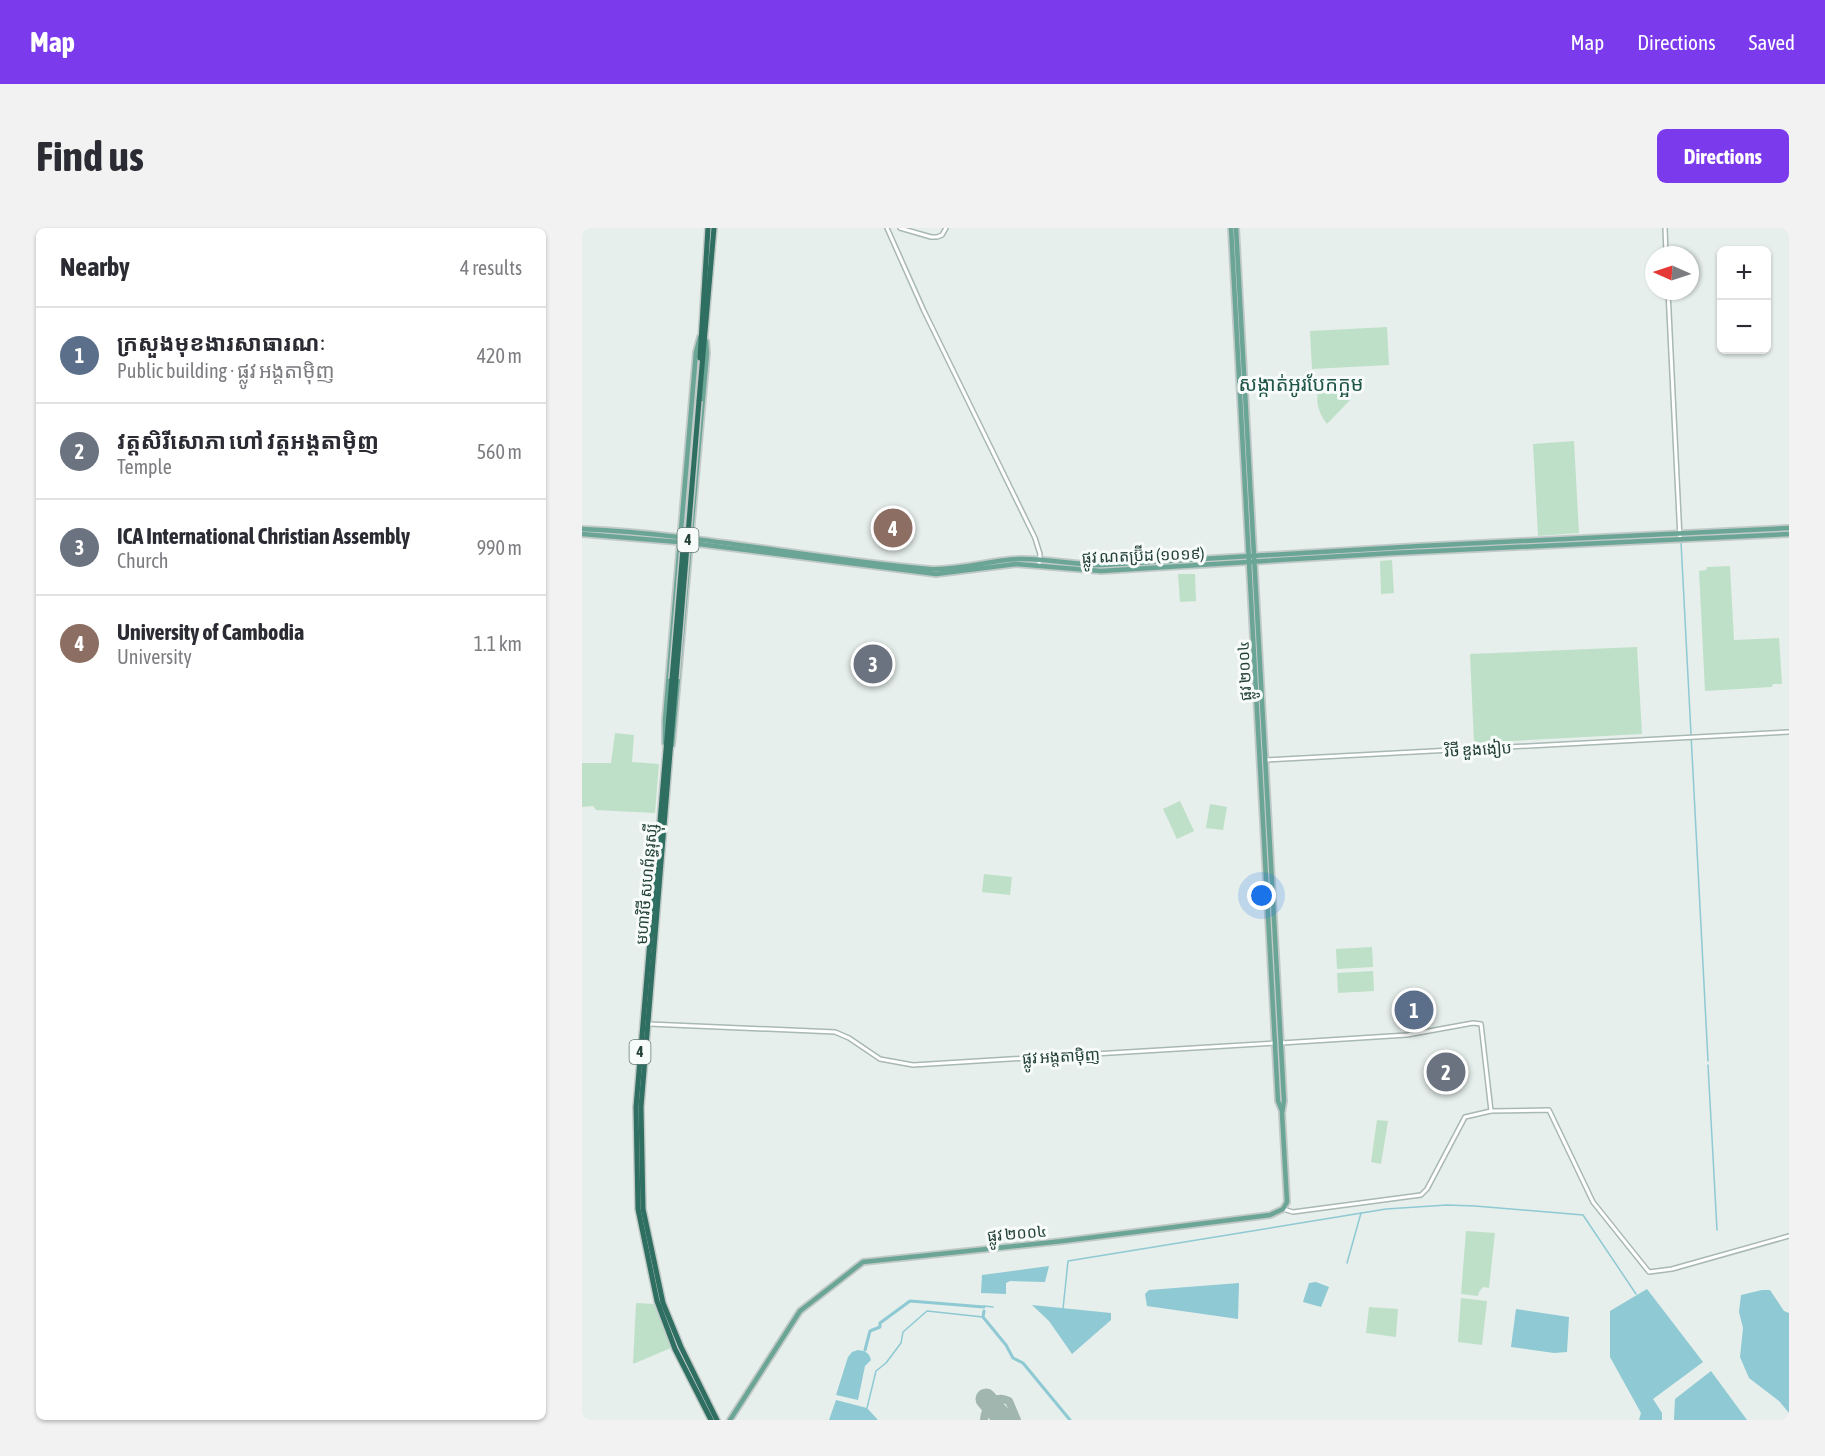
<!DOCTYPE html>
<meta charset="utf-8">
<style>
:root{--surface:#fff;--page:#f2f2f3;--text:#2b2b33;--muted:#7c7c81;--line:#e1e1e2;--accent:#7c3aed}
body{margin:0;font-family:"Asap Condensed","Noto Sans Khmer",sans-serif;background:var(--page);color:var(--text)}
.controls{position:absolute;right:18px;top:18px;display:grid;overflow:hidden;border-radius:9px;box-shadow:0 2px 4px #0004}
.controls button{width:54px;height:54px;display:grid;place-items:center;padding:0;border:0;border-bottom:2px solid var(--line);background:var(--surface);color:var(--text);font:30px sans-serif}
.compass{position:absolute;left:1063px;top:18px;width:54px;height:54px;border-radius:50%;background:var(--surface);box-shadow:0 2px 4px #0004;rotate:273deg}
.you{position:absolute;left:680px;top:668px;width:21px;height:21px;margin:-15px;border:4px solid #fff;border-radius:50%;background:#1a73e8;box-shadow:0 0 0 9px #1a73e833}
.badge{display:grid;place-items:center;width:39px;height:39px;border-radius:50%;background:var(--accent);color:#fff;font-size:20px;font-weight:700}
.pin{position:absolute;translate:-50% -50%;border:3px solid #fff;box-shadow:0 2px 6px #0006}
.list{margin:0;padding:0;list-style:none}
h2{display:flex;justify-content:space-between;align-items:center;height:78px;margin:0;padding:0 24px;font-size:26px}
h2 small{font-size:20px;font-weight:400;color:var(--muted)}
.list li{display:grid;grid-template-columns:39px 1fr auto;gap:18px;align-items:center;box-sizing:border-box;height:96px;padding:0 24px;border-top:2px solid var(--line)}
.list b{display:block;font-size:22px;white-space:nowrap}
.list p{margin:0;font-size:20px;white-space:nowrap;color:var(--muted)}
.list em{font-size:20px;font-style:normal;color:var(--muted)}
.map{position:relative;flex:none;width:1207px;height:1192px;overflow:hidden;border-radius:9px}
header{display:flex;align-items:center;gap:36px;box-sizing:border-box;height:84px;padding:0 30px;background:var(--accent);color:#fff}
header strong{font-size:28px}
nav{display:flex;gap:33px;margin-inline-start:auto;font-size:21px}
.intro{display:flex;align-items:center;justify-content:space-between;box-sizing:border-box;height:144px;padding:0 36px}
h1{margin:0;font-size:42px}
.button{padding:15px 27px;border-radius:9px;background:var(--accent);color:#fff;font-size:21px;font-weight:700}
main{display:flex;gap:36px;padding:0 36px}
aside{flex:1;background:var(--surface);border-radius:9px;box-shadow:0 2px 4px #0004}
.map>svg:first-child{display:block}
.green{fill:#bfe0c8}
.water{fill:#8ec9d4}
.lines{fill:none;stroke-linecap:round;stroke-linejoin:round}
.stream{stroke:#8ec9d4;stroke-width:1.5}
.canal{stroke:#8ec9d4;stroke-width:3}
.taxiway{stroke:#a2b6b0;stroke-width:8}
.runway{stroke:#a2b6b0;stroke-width:21}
.minor-casing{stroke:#a8b8b2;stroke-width:6}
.major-casing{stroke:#c2cac8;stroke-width:8}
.highway-casing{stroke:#c2cac8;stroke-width:8}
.minor{stroke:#fff;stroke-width:3}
.major{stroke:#6aa596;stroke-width:4.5}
.highway{stroke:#2f6f62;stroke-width:5}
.highway-bridge-casing{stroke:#c2cac8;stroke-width:8;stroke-linecap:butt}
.highway-bridge{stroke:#2f6f62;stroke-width:5}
.labels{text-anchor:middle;stroke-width:6;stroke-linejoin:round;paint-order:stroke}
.shield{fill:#f7fbf9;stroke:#637a73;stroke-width:1.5}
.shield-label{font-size:15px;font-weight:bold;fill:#24423a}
.street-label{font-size:16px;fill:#24423a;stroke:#f7fbf9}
.quarter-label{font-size:20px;fill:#1f5548;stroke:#f7fbf9}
</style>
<header>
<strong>Map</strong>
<nav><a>Map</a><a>Directions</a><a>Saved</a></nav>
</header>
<div class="intro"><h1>Find us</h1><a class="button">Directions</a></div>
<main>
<aside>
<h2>Nearby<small>4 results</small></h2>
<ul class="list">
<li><span class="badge" style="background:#5c6f8a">1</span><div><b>ក្រសួងមុខងារសាធារណៈ</b><p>Public building · ផ្លូវ អង្តតាម៉ិញ</p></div><em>420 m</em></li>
<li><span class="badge" style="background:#6b7280">2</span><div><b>វត្តសិរីសោភា ហៅ វត្តអង្តតាម៉ិញ</b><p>Temple</p></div><em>560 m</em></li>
<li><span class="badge" style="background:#6b7280">3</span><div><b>ICA International Christian Assembly</b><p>Church</p></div><em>990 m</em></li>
<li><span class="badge" style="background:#8d6e63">4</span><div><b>University of Cambodia</b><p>University</p></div><em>1.1 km</em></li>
</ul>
</aside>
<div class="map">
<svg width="1207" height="1192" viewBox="0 0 1207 1192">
<rect width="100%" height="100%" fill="#e6efeb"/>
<!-- green -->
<g class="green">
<path d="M805,99l2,38 -77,4 -2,-38z"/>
<path d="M742,149l27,22 -24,25c-12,-15 -13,-31 -3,-47z"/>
<path d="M992,213l5,92 -41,3 -5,-92z"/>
<path d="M810,332l2,33 -13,1 -1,-33z"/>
<path d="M1148,338l4,74 45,-2 3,46h-9l-1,3 -67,4 -6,-120 7,-1 1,-3z"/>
<path d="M596,346h17l1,27 -16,1z"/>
<path d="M1055,419l5,87 -168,9 -4,-89z"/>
<path d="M33,505l19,2 -2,27 27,2 -4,49 -59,-3 -3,-4 -11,1v-44h29z"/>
<path d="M598,573l14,30 -17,8 -14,-30z"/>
<path d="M628,576l17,3 -4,23 -17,-2z"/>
<path d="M402,646l28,3 -2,18 -28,-3z"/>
<path d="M790,719l1,20 -36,2 -1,-20z"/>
<path d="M791,743l1,20 -36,2 -1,-20z"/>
<path d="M795,892l11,1 -7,43 -10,-2z"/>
<path d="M884,1003l29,2 -6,55 -6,-1 -4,5 -1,4 -17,-2z"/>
<path d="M879,1070l26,3 -5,44 -24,-3z"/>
<path d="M54,1075l18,1 17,44 -38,16z"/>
<path d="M787,1079l29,2 -2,28 -30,-4z"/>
</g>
<!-- water -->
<g class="water">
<path d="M467,1038l-4,16 -35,-1 -4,2v11l-25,-1 1,-18z"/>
<path d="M734,1054l13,5 -8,20 -18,-5 6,-19z"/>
<path d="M657,1055l-1,36 -91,-13 -2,-12 4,-4z"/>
<path d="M1065,1061l56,73 -50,37 9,14v7h-23l2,-7 -31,-56v-46z"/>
<path d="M1180,1062h8l14,21 5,2v100l-10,-12 -30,-23 -9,-21 3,-29 -4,-16 2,-17z"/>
<path d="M450,1077l79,8v7l-39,34 -23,-33z"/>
<path d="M934,1081l53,8 -2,35 -13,1 -43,-6z"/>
<path d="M276,1122c7,1 11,2 13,10l-6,6 -7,34 -22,-5 12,-38 4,-5z"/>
<path d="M1129,1143l36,49h-73l1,-21z"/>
<path d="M254,1172l31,8 11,12h-49z"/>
</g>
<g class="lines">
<!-- stream -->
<g class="stream">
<path d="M1099,314l27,519"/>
<path d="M1126,837l9,165"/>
<path d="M765,1035l14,-50"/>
<path d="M402,1078l9,1"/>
<path d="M481,1081l5,-48 318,-52 61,-4 28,1 108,9 53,79"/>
<path d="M285,1180l9,-37 10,-8 15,-20 2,-11 24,-21 56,6"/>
</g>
<!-- canal -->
<g class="canal">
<path d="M402,1083l-1,6 23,28 7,13 10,5 47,57"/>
<path d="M283,1122l5,-19 10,-4v-4l30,-22 74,6"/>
</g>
<!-- taxiway -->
<path class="taxiway" d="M402,1192c1,-14 11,-26 25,-19l8,19"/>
<!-- runway -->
<path class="runway" d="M404,1171l18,21"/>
<defs>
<g id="minor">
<path d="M305,0l37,83 111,227 5,16 -1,10"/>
<path d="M318,0l31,9h6l5,-2 4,-7"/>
<path d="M1083,0l1,27"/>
<path d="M1086,63l12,248"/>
<path d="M683,532l524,-28"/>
<path d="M67,796l186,8 14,6 31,21 33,6 362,-22"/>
<path d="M699,815l126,-8 66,-12 8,1 10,87"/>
<path d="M701,981l10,3 128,-17 6,-6 38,-72 26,-6 58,-1 44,92 56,70 23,-3 117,-33"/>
</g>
<g id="major">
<path d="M649,0l47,873 4,10"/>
<path d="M0,301c117,5 231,30 347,40 30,2 61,-9 90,-10 28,-1 54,6 82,6l319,-19 369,-18"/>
<path d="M0,306l109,9 245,31 80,-10 85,7 292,-18 396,-19"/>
<path d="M83,515v-23l31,-368 4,-15"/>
<path d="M90,517l35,-392 -1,-12"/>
<path d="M148,1192l70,-109 63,-49 200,-21 207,-26 13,-6 4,-7 -5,-89 2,-12 -48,-873"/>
</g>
<g id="highway">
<path d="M118,130l8,-130"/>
<path d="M117,173l15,-173"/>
<path d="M90,451l-36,428 2,102 19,92 18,48 36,71"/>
<path d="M94,451l-35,428 2,102 20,94 18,44 36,73"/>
</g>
</defs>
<!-- minor casing -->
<use href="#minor" class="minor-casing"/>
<!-- major casing -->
<use href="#major" class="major-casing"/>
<!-- highway casing -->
<use href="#highway" class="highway-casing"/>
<!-- minor -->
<use href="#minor" class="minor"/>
<!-- major -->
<use href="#major" class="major"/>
<!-- highway -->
<use href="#highway" class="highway"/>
<defs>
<g id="highway-bridge">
<path d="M90,451l12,-142"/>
<path d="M94,451l23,-278"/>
</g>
</defs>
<!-- highway-bridge casing -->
<use href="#highway-bridge" class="highway-bridge-casing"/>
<!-- highway-bridge -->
<use href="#highway-bridge" class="highway-bridge"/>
</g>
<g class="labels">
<!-- shield labels -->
<g class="shield">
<rect x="95.5" y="300" width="21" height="24" rx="4.5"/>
<rect x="47.5" y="812" width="21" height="24" rx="4.5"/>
</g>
<g class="shield-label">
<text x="106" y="317">4</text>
<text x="58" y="829">4</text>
</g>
<!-- street labels -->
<g class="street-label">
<text transform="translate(561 327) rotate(-2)" y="6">ផ្លូវ ណតប្រ៊ីដ (១០១៩)</text>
<text transform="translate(662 443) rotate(-93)" y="6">ផ្លូវ ២០០៤</text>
<text transform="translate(896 521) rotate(-3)" y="6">វិថី ឌួងងៀប</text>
<text transform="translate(64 656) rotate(-85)" y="6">មហាវិថី សហព័ន្ធរុស្ស៊ី</text>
<text transform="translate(479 828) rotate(-3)" y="6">ផ្លូវ អង្តតាម៉ិញ</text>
<text transform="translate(435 1005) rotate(-5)" y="6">ផ្លូវ ២០០៤</text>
</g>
<!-- quarter labels -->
<g class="quarter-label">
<text x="719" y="163">សង្កាត់អូរបែកក្អម</text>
</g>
</g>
</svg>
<div class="controls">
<button>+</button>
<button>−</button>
</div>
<svg class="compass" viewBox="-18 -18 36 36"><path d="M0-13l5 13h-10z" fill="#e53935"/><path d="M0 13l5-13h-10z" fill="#7c7c81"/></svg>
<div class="you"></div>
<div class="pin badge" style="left:832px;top:782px;background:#5c6f8a">1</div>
<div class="pin badge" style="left:864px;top:844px;background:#6b7280">2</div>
<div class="pin badge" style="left:291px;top:436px;background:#6b7280">3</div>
<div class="pin badge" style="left:311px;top:300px;background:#8d6e63">4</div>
</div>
</main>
